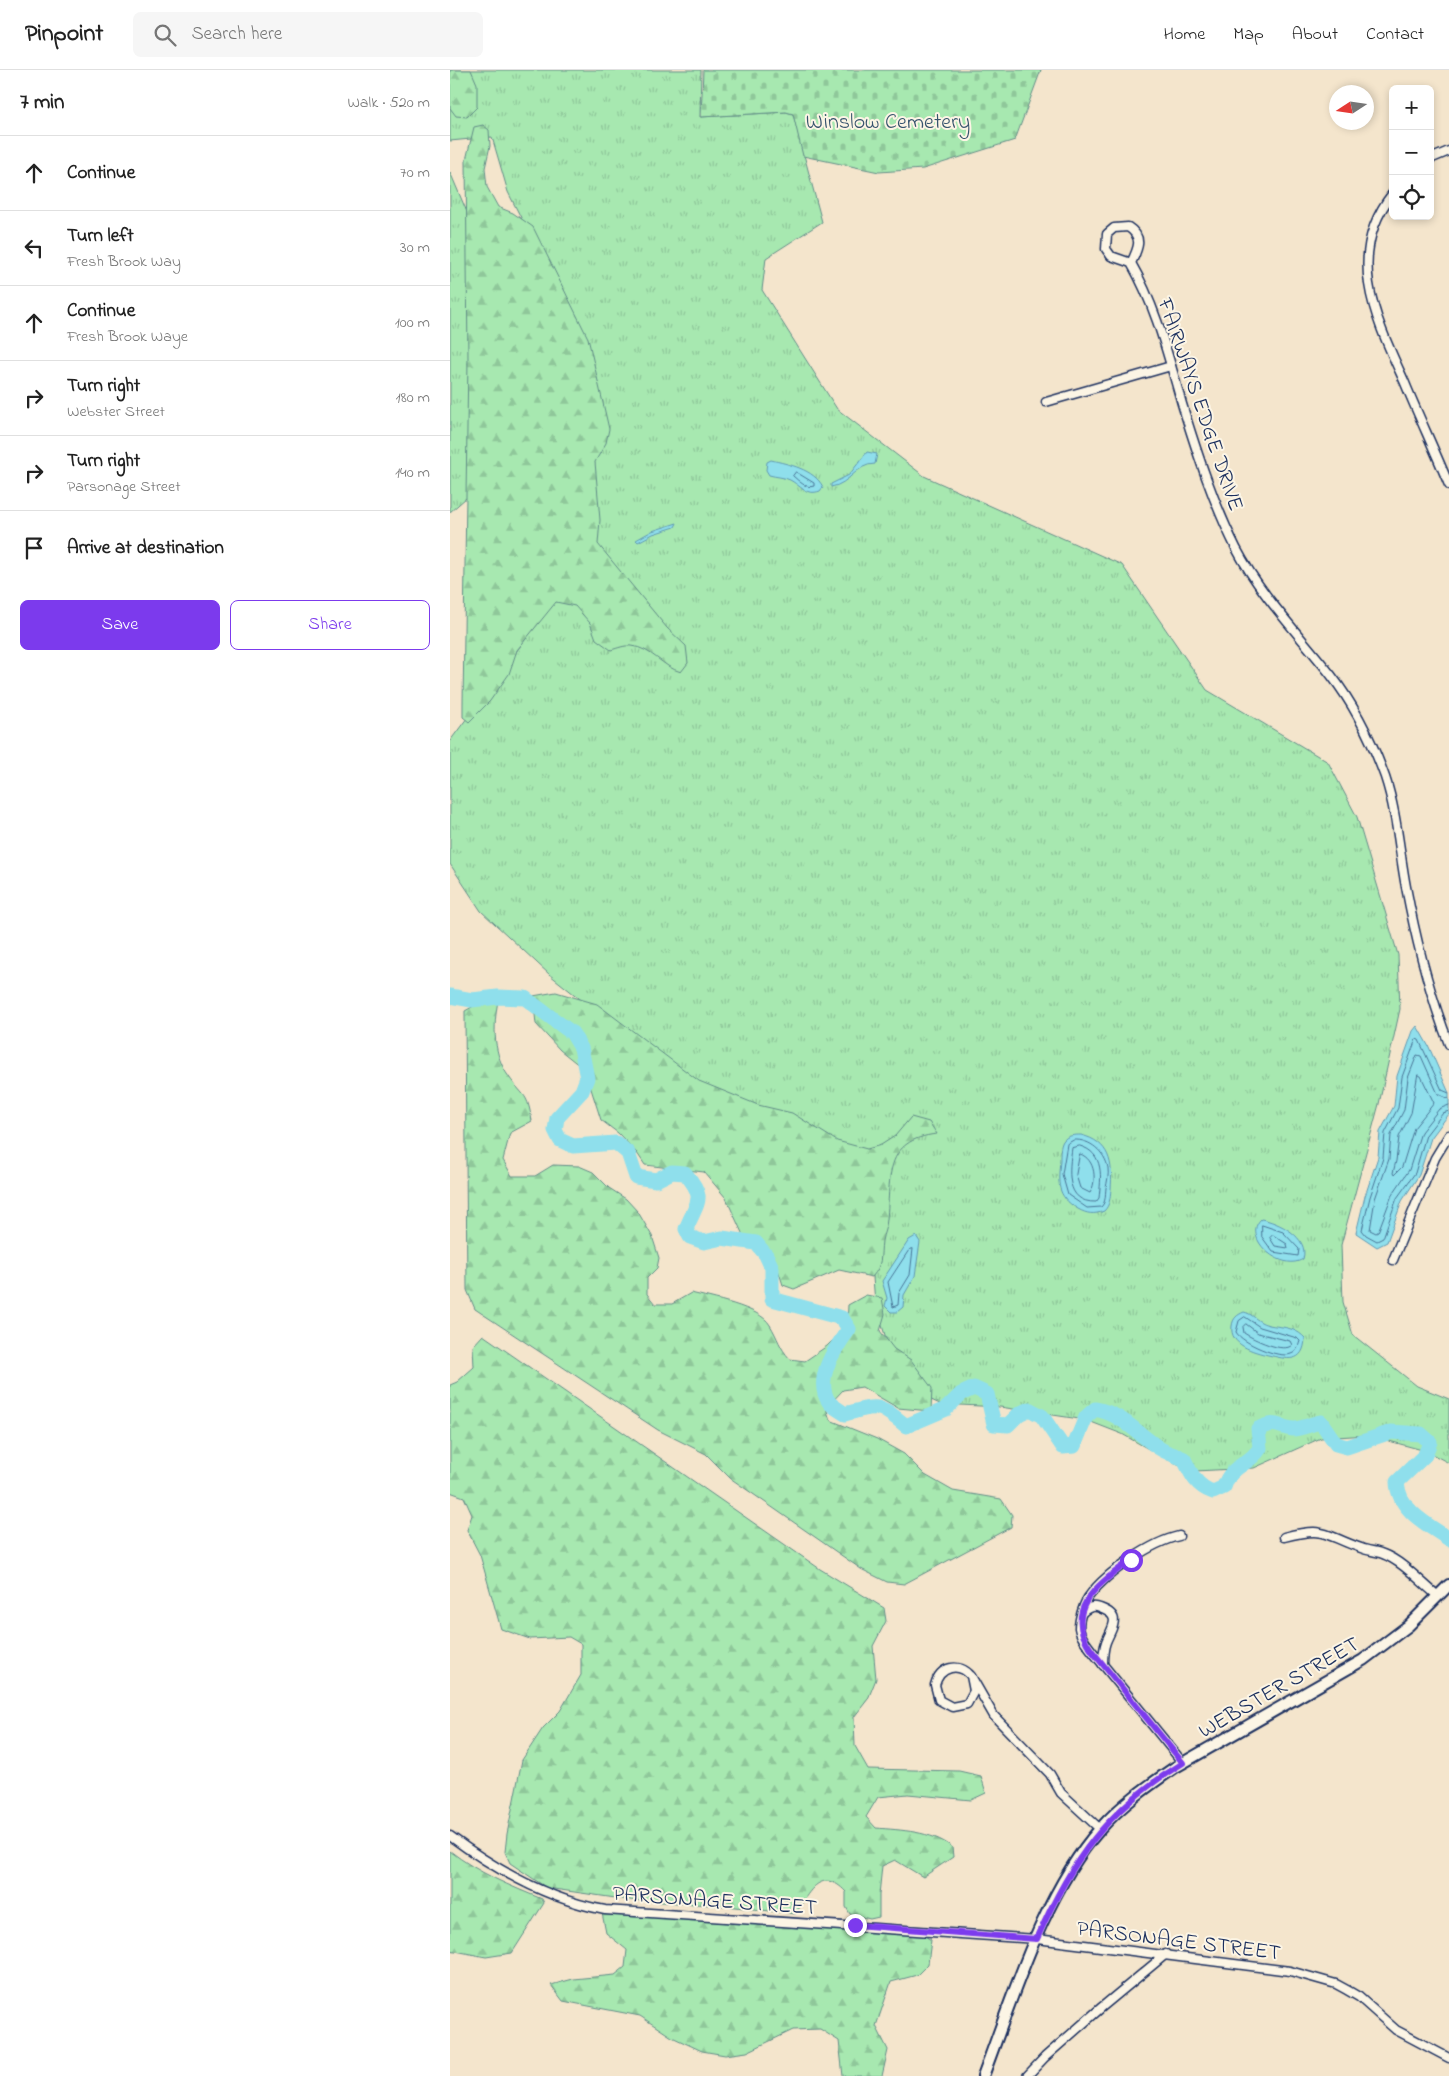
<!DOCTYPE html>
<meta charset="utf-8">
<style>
:root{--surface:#fff;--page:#f6f6f6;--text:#222;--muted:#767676;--line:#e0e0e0;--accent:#7c3aed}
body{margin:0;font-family:"Indie Flower",sans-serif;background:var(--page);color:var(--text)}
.controls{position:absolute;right:15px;top:15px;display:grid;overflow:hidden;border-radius:8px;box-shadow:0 2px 8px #0003}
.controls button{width:45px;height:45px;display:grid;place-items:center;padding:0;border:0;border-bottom:1px solid var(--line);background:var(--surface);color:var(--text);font:25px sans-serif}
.compass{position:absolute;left:879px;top:15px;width:45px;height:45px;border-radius:50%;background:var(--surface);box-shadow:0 2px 8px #0003;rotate:258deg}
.stop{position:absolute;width:15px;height:15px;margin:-11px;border:4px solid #7c3aed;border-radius:50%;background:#fff}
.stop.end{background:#7c3aed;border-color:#fff;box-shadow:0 1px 5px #0008}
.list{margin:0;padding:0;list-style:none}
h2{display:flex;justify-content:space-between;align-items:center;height:65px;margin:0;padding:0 20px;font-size:21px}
h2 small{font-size:16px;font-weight:400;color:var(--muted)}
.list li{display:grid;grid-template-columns:32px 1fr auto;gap:15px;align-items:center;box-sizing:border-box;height:75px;padding:0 20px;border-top:1px solid var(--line)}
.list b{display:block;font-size:19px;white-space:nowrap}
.list p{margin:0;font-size:16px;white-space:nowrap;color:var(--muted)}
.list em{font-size:16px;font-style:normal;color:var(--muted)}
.actions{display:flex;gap:10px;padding:15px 20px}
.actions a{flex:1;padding:11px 0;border:1px solid var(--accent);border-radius:8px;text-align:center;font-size:18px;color:var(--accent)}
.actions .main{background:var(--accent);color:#fff}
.icon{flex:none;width:28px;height:28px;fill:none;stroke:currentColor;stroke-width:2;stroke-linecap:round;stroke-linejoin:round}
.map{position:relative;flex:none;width:999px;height:2006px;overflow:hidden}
header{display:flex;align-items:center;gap:30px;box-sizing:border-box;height:70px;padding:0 25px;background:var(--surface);border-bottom:1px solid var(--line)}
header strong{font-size:24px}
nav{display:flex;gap:28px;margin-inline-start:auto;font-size:18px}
.search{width:350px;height:45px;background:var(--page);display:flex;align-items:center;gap:12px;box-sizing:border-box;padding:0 18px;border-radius:8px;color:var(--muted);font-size:19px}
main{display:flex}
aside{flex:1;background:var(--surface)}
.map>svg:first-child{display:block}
.grass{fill:url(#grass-tufts);stroke:#618c87}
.forest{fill:url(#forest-firs);stroke:#618c87}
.cemetery{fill:url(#cemetery-stones);stroke:#618c87}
.water{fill:#8fdfec;stroke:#6199b3}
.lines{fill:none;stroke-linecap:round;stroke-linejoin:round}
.shore{stroke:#497597;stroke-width:1}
.river{stroke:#8fdfec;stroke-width:15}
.minor-casing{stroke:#1b2f5e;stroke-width:11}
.tertiary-casing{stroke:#1b2f5e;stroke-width:14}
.minor{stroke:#fcf5e5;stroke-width:8}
.tertiary{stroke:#fcf5e5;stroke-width:10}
.route{stroke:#7c3aed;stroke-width:6}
.labels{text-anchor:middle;stroke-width:4;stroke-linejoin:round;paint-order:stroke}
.park-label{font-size:22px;fill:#37546e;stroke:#fcf5e5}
.street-label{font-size:22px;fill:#1b2f5e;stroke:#fcf5e5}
</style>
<header>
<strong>Pinpoint</strong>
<div class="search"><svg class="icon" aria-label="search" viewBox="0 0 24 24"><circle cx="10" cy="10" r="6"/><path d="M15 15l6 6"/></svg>Search here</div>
<nav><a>Home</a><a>Map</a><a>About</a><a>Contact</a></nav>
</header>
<main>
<aside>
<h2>7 min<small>Walk · 520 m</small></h2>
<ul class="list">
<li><svg class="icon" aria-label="ahead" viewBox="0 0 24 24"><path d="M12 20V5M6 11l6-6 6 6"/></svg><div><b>Continue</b></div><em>70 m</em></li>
<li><svg class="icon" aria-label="left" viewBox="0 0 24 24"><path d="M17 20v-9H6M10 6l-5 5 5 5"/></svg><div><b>Turn left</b><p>Fresh Brook Way</p></div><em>30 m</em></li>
<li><svg class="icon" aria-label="ahead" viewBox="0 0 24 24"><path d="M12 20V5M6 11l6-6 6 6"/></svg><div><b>Continue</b><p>Fresh Brook Waye</p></div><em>100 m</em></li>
<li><svg class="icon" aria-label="right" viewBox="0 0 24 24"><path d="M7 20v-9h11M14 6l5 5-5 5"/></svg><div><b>Turn right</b><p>Webster Street</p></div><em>180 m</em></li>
<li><svg class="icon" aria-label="right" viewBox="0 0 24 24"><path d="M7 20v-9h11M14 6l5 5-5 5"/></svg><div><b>Turn right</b><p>Parsonage Street</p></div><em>140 m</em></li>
<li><svg class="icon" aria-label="arrive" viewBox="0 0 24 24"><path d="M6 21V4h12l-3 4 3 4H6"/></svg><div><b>Arrive at destination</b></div></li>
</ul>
<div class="actions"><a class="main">Save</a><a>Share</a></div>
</aside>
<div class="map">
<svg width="999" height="2006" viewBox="0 0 999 2006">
<defs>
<pattern id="grass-tufts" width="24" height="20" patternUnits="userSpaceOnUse" patternTransform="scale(1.25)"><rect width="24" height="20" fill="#a7e8b0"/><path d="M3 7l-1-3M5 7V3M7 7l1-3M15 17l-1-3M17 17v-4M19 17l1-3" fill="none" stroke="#8fc79a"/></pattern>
<pattern id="forest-firs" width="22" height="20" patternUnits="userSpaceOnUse" patternTransform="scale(1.25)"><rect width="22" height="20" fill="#a7e8b0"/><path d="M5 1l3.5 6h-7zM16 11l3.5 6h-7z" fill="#8fc79a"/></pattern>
<pattern id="cemetery-stones" width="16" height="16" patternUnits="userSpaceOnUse" patternTransform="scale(1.25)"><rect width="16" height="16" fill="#a7e8b0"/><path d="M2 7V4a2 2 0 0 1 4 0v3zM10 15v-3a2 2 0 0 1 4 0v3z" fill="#8fc79a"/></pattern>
</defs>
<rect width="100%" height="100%" fill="#f4e5cc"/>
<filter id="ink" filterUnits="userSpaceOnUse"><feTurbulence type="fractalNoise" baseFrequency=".02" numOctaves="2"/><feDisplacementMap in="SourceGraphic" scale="10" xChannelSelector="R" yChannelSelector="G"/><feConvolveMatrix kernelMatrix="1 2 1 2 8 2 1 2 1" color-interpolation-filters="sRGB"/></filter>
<g filter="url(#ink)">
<!-- grass -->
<g class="grass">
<path d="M0,0h251l-1,47 86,-5 7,2 29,108 -56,36 -4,32 75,119 87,67 198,89 85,125 121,72 29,55 41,138 2,54 -21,95 -38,141 2,57 10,33 64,51 32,13v64l-23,-12 -59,-16 -46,3 -67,30 -59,3 -27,-11 -46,-26 -36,-14 -86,-13 -60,-3 -20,-9 -26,-31 -19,-61 -4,-51 -174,-160 -147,-117 -69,-64 -31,-47v-123l135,-182 7,-201 -84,-166 -16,-55 -42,4z"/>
<path d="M0,102l105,248 -105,92z"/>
</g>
<!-- forest -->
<g class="forest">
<path d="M0,0h21l6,14v23l-10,10 -11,-1 -6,-8z"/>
<path d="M33,55l6,5 1,16 -5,22 2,19 11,20 15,6 20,14 55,111 21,91 -3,14 -11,19 5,58 -2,24 69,84 19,18 2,17 -7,9c-19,-5 -29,-24 -50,-26 -6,-1 -13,2 -20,4l-15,-11 -6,-16 -15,-17 -19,-4 -39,48 -8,24 -19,27 -21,21 -6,-5v-14l5,-344 -2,-199 8,-33z"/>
<path d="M106,922l41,12 102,77 59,24 34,8 45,28 30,8 14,-4 14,-9 16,-19 18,5 8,12c-54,6 -46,43 -50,85 0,7 -4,15 -5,22 -2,16 1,24 -10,36l-33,-7 -45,19 -11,-4 -9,-28 -31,-22 -17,-37 -22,-26 -59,-7 -8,-12 -19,-20 -17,-13 -16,-50 -25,-20 -24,-26 -3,-28z"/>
<path d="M48,931c-5,26 -5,54 11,76 16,22 18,15 23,44l-22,12 -7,27 9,16h23l18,-11 26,1 14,6 16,16 17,11 12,13 14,24 7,22 -2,10 -10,10v16l8,10h17l19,-11c19,5 69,14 79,32 8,13 9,22 20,34l15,2 22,-15 20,-20 1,-21 18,-10 16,3 3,16 -5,17 14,18 17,11 21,28 -1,23 -33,-3 -36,-21 -19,3 -17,18 4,12 47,19 27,15 21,21 28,16 48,8 11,16 -1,12 -107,57 -17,-2 -26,-13 -131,-91 -24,-24 -48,-24 -183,-121 -8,-19 -2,-279 16,-9z"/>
<path d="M33,1265l337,234 64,39 2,13 -13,25 3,33 -8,20 -14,18 1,29 13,23 91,2 22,5 5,17 -15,7 -63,-6 -30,3 -12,20 10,11c24,2 56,3 76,19l1,10 -30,20 -28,-17 -13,6 -3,29v22l-9,2 -20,-5 -4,-7v-15c-25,-27 -39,2 -50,22l-69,-8 -98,-6 -82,-12 -37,-25 -5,-11 2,-18 15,-74 21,-32 17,-17 21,-36v-31l-12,-7 -39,2 -29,-10 -21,-74 -13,-25 5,-15 -8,-18 -14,-5v-107l7,-3 17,-15 -1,-21z"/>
<path d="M0,1781c28,22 60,35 92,48l2,4 -32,50 -26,4 -36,-7z"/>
<path d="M152,1843l320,21 9,6 -3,24 -11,11 -26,7 -15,44 12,24 -6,26h-39l-4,-35 -19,-12 -27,1 -46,22 -22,3 -23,-4 -30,-14 -32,-21 -77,-15 -12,-16 22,-6 42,-4 10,-8 2,-17 -21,-17z"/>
</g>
<!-- cemetery -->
<path class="cemetery" d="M253,0h338l-26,70 -92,29 -44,3 -76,-16 -10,-42 -7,-2 -85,5z"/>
<!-- water -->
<g class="water">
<path d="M417,382l10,2 -2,10c-19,0 -25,20 -44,23v-3l18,-9z"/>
<path d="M321,390c17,4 43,9 52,27l-3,4c-14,5 -19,-5 -30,-11 -6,-3 -14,-3 -21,-5l-3,-5 1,-8z"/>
<path d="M227,453l-2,4 -22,7 -15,8 -2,-2 16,-9z"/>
<path d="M967,956l12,21 20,46v21l-18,24 -12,37 -17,26 -15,41 -10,5 -21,-14 9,-37 13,-39 2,-25 14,-26 3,-30 16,-45z"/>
<path d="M631,1065c29,7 32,28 30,54 -1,9 -1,16 -7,22 -10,4 -17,3 -26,-2 -22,-13 -20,-26 -18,-49 0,-6 0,-14 3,-19 4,-6 12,-6 18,-6z"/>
<path d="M811,1149c17,3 49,18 42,40 -21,14 -62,-21 -42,-40z"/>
<path d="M466,1166l4,6 -5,34 -11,19 -1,12 -6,5h-6l-6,-6 2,-8 -5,-17 27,-41z"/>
<path d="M794,1242c8,2 10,6 17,10 12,7 30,1 44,16 -1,27 -19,21 -37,17 -14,-3 -39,-10 -36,-29 1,-8 5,-11 12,-14z"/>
</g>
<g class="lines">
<!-- shore -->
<g class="shore">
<path d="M346,402l18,11v3c-8,3 -15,-5 -21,-10z"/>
<path d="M968,1005l3,1 13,27 -20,25 -12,39 -8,8 -1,-2 3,-12 3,-24 12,-24z"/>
<path d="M999,1023l-7,-3 -23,-50 -3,-1 -14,38 -4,31 -13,25 -2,25 -13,39 -8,33 4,5 11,6 6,-3 14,-40 18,-25 11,-38 17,-22 6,-2"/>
<path d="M999,1029l-11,-5 -17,-38 -4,-1 -9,23 -4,32 -13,25 -2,24 -14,40 -5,31 6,3 2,-1 14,-37 17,-25 12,-38 18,-23 10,-4"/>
<path d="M624,1070c16,-1 31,12 34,28 1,7 -1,14 -2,20 -1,8 0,14 -5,19l-14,1 -19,-13 -6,-21 5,-30z"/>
<path d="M630,1076c25,7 21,32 19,52l-3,4c-32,1 -27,-33 -24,-54z"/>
<path d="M630,1084c16,5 17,28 10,39l-10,-5 -4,-13z"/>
<path d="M812,1155l21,7 16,17 -1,7 -25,-4 -11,-15z"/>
<path d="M823,1165l14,9 1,4 -13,-2 -5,-8z"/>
<path d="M463,1179l-3,26 -11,18 -1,12 -5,2 -5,-25 21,-32z"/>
<path d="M795,1247l15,10 37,11 3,3c-2,6 -3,11 -9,13 -12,5 -49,-11 -55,-22l3,-11z"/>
<path d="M796,1254l12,9 32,8 2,4c-8,9 -39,-6 -48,-12l-1,-6z"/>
</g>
<!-- river -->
<path class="river" d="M0,926l22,4 26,-3 27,1 47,35 9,15 6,30 -5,13 -25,27 -2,12 5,10 13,6 43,-3 12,10 8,24 20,3 16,-8 13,1c22,26 12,28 1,56l4,8 14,5 18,-4 34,5 10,12 6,13v31l70,19 7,11c-13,18 -36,50 -20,73 4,5 11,8 16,12 35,-9 33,-11 61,12l40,-17 15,-15 13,-6 13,6 7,30 14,1 11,-11 10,-5 13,7 21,31 11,-1 12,-29 9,-8c26,4 43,25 64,39 7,5 17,7 25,11 7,15 12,27 29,33l11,-5c7,-23 25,-21 36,-39l-2,-19c18,-9 19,-2 35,0 8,0 20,-6 28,-7l15,22 11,3 44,-15 30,2 9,8 -5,13 -28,27c1,28 31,43 52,57"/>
<defs>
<g id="minor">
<path d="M980,89l19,-8"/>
<path d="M943,123c-50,63 -16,128 12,190 14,34 30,68 44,102"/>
<path d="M681,193c7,-14 13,-26 -3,-36l-14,1 -7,6 -1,15 5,7 20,7c25,43 37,93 51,141 15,49 31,98 54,144 25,48 62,85 95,127 24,31 41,66 54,102 12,36 14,73 21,110 10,53 23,106 43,157"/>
<path d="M596,332l125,-36"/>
<path d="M943,1190l42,-102 14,-23"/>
<path d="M729,1466c-27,6 -72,36 -89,59 -6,7 -11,23 -11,33 1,9 8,16 13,23l91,112"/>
<path d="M834,1467c43,-11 39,-2 77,11 7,3 15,3 22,6 19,7 39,29 55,42"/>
<path d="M632,1543c5,-5 11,-8 18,-5 23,8 12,19 6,34 -3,8 -3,15 -3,23"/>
<path d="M521,1606l3,15 -7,13 -15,3 -13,-7 -4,-15c5,-19 24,-23 36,-9l23,40 56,58 11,19 39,36"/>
<path d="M0,1766c46,34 99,64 155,74l432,29 253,32 46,13 11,6 12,7 37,33 53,28"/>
<path d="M577,2006l18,-19 57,-50 64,-53"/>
</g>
<path id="tertiary" d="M533,2006c30,-79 61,-184 117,-247 21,-24 48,-43 74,-61l189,-108 45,-34 41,-41"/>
</defs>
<!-- minor casing -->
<use href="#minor" class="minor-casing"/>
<!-- tertiary casing -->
<use href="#tertiary" class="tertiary-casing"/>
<!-- minor -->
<use href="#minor" class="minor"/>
<!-- tertiary -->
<use href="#tertiary" class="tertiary"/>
</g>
</g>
<g class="lines" filter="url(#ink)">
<!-- route -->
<path class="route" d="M405,1855l182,14c34,-79 71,-131 146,-176l-91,-112c-31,-42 7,-67 39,-91"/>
</g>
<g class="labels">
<!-- park labels -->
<g class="park-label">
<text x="438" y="58">Winslow Cemetery</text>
</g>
<!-- street labels -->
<g class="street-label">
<text transform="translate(752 334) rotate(71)" y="8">FAIRWAYS EDGE DRIVE</text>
<text transform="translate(828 1616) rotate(-30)" y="8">WEBSTER STREET</text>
<text transform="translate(265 1829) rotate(4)" y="8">PARSONAGE STREET</text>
<text transform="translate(729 1869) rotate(7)" y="8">PARSONAGE STREET</text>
</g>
</g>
</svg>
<div class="controls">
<button>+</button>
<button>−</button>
<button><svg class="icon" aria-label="locate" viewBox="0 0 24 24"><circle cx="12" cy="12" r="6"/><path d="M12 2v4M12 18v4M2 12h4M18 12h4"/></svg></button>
</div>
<svg class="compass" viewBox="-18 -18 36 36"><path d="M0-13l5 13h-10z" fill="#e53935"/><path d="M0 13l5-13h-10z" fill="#767676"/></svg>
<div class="stop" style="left:681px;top:1490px"></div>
<div class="stop end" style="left:405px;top:1855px"></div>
</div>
</main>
